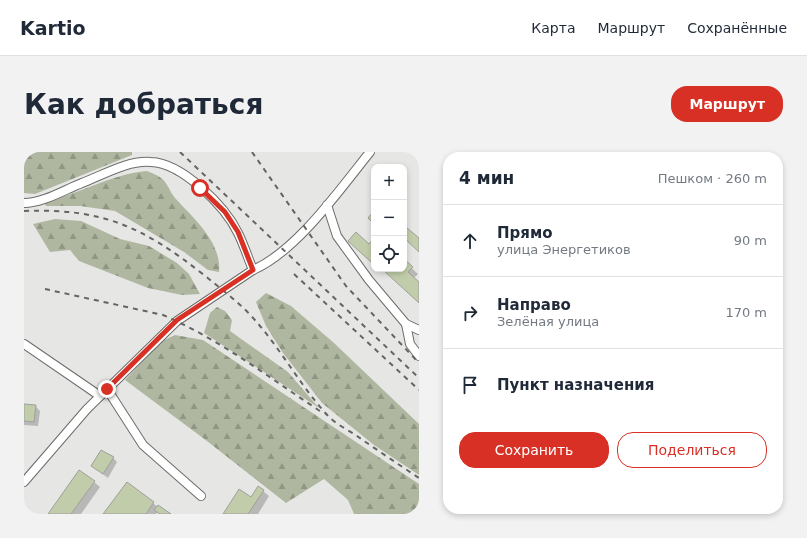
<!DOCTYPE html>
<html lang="ru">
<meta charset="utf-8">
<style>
:root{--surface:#fff;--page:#f2f2f3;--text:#1f2937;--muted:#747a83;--line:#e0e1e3;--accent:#d93025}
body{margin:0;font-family:"DejaVu Sans",sans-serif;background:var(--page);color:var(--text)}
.controls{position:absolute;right:12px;top:12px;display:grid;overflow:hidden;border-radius:8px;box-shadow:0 2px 6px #0003}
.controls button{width:36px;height:36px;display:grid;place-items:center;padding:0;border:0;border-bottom:1px solid var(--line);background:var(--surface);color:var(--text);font:20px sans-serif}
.stop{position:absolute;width:12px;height:12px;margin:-9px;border:3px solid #d93025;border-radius:50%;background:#fff}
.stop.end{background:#d93025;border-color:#fff;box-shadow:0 1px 4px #0008}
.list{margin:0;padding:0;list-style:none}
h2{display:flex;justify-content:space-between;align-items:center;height:52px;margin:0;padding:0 16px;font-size:17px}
h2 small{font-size:13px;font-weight:400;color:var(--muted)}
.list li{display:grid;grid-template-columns:26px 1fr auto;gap:12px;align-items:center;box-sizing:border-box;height:72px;padding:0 16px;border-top:1px solid var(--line)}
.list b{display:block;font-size:15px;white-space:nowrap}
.list p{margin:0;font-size:13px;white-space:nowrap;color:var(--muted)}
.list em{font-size:13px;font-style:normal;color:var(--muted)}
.actions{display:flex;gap:8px;padding:12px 16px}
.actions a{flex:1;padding:9px 0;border:1px solid var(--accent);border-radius:16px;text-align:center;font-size:14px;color:var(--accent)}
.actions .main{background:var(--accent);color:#fff}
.icon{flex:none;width:22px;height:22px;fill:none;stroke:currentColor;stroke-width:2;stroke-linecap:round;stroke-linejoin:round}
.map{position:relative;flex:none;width:395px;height:362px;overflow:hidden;border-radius:16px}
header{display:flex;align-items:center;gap:24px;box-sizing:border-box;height:56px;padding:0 20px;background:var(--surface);border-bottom:1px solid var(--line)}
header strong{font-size:19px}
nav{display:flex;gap:22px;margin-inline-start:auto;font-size:14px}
.intro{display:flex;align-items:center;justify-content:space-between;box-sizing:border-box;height:96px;padding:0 24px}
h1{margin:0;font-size:28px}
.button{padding:10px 18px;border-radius:16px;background:var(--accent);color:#fff;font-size:14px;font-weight:700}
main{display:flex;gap:24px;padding:0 24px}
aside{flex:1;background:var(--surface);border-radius:16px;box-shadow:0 2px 6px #0003}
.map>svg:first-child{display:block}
.forest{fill:url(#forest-firs)}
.shadow{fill:#0003}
.building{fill:#c1cdaa;stroke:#9e9f9c}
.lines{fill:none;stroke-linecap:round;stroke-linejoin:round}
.minor-casing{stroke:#6c6d6a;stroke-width:10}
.minor{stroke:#fff;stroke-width:8}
.rail{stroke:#646463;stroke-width:2;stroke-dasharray:5 5;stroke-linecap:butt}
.route{stroke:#d93025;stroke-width:5}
</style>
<header>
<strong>Kartio</strong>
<nav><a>Карта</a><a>Маршрут</a><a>Сохранённые</a></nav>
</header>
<div class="intro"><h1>Как добраться</h1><a class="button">Маршрут</a></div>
<main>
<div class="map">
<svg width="395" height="362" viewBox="0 0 395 362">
<defs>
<pattern id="forest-firs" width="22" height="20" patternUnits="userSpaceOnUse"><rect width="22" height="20" fill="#afb7a1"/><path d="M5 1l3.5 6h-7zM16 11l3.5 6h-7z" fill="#909684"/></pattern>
</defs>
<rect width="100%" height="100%" fill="#e6e7e4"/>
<!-- forest -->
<g class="forest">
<path d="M0,0h108v3l-97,39 -11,-1z"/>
<path d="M123,19c4,2 11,4 14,7 6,4 9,14 14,20 18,20 47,44 44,74l-11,-2 -24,-18 -69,-41 -35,-5h-34l-2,-4c36,-8 67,-28 103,-31z"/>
<path d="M31,67l26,2 39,18 29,7 28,17 12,11 11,20 -18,1 -34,-7 -69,-27 -9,-11 -20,2 -17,-28z"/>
<path d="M242,141l25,13 43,37 85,81v51l-45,-30 -52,-42 -39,-50 -17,-27 -10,-24z"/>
<path d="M193,155l8,4 7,9 -2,11 58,41 31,36 -115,-75 6,-20z"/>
<path d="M151,183l28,5 216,144v30h-65l-6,-14 -24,-21 -38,24 -79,-62 -82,-61 37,-39z"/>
</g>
<!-- shadow -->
<g class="shadow">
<path d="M380,109l14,13 -4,4 5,5v19l-35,-32 20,-1z"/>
<path d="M0,253l11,1 5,5 -2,15 -14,-1z"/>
<path d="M89,306l4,4 -9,16 -16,-12z"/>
<path d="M70,330l6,5 -19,27h-32z"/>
<path d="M103,332l31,23 11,7h-9l-2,-2 -2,2h-51z"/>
<path d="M239,339l6,5 -11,18h-34z"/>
</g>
<!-- building -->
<g class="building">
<path d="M350,59v13l-6,-6z"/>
<path d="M383,76l12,10v14l-15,-14v-7z"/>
<path d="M332,80l13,12 5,-6v21l-3,3 -23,-21z"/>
<path d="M380,107l9,8 -5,5 11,10v21l-36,-33 21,-1z"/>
<path d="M0,252l12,1 -2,17 -10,-1z"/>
<path d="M77,298l13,7 -11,17 -12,-8z"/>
<path d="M55,318l16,11 -24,33h-23z"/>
<path d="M103,330l27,20 -8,12h-43z"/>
<path d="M234,334l6,4 -16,24h-25l16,-25 12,8z"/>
<path d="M134,353l13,9h-11l-6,-4z"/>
</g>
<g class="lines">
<defs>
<g id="minor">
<path d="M0,51c19,0 40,-13 58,-20 21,-8 46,-23 69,-21 31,1 74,44 87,71 6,12 10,25 15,37"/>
<path d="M303,53l10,31 32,44 37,44 13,6"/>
<path d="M382,172l4,20 9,12"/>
<path d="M0,192l76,52"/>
<path d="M83,237l36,56 58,51"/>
<path d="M0,330l63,-73 90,-88 76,-51c44,-19 87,-81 117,-118"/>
</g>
</defs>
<!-- minor casing -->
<use href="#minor" class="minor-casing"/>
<!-- minor -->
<use href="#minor" class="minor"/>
<!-- rail -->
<g class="rail">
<path d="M156,0l239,226"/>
<path d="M228,0l94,134 73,77"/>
<path d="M0,59c79,-3 119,16 180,64 17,14 35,27 50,44 27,30 47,68 75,98 7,7 19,13 28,19 20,14 41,28 62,42"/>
<path d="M270,122l125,116"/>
<path d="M21,137l118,26c58,25 108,64 160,98"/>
</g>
</g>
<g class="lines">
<!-- route -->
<path class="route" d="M83,237l70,-69 76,-50 -15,-38 -13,-20 -25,-24"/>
</g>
</svg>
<div class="controls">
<button>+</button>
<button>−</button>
<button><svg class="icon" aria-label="locate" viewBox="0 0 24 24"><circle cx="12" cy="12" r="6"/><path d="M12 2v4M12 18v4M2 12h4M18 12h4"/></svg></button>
</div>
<div class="stop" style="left:176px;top:36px"></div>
<div class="stop end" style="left:83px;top:237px"></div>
</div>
<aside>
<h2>4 мин<small>Пешком · 260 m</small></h2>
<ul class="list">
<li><svg class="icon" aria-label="ahead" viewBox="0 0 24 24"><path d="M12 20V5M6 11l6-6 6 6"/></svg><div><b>Прямо</b><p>улица Энергетиков</p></div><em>90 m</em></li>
<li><svg class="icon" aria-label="right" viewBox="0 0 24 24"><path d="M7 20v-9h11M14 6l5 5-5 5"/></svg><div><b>Направо</b><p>Зелёная улица</p></div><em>170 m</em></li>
<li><svg class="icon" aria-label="arrive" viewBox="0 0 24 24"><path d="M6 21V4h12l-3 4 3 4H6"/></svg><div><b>Пункт назначения</b></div></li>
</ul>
<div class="actions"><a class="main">Сохранить</a><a>Поделиться</a></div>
</aside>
</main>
